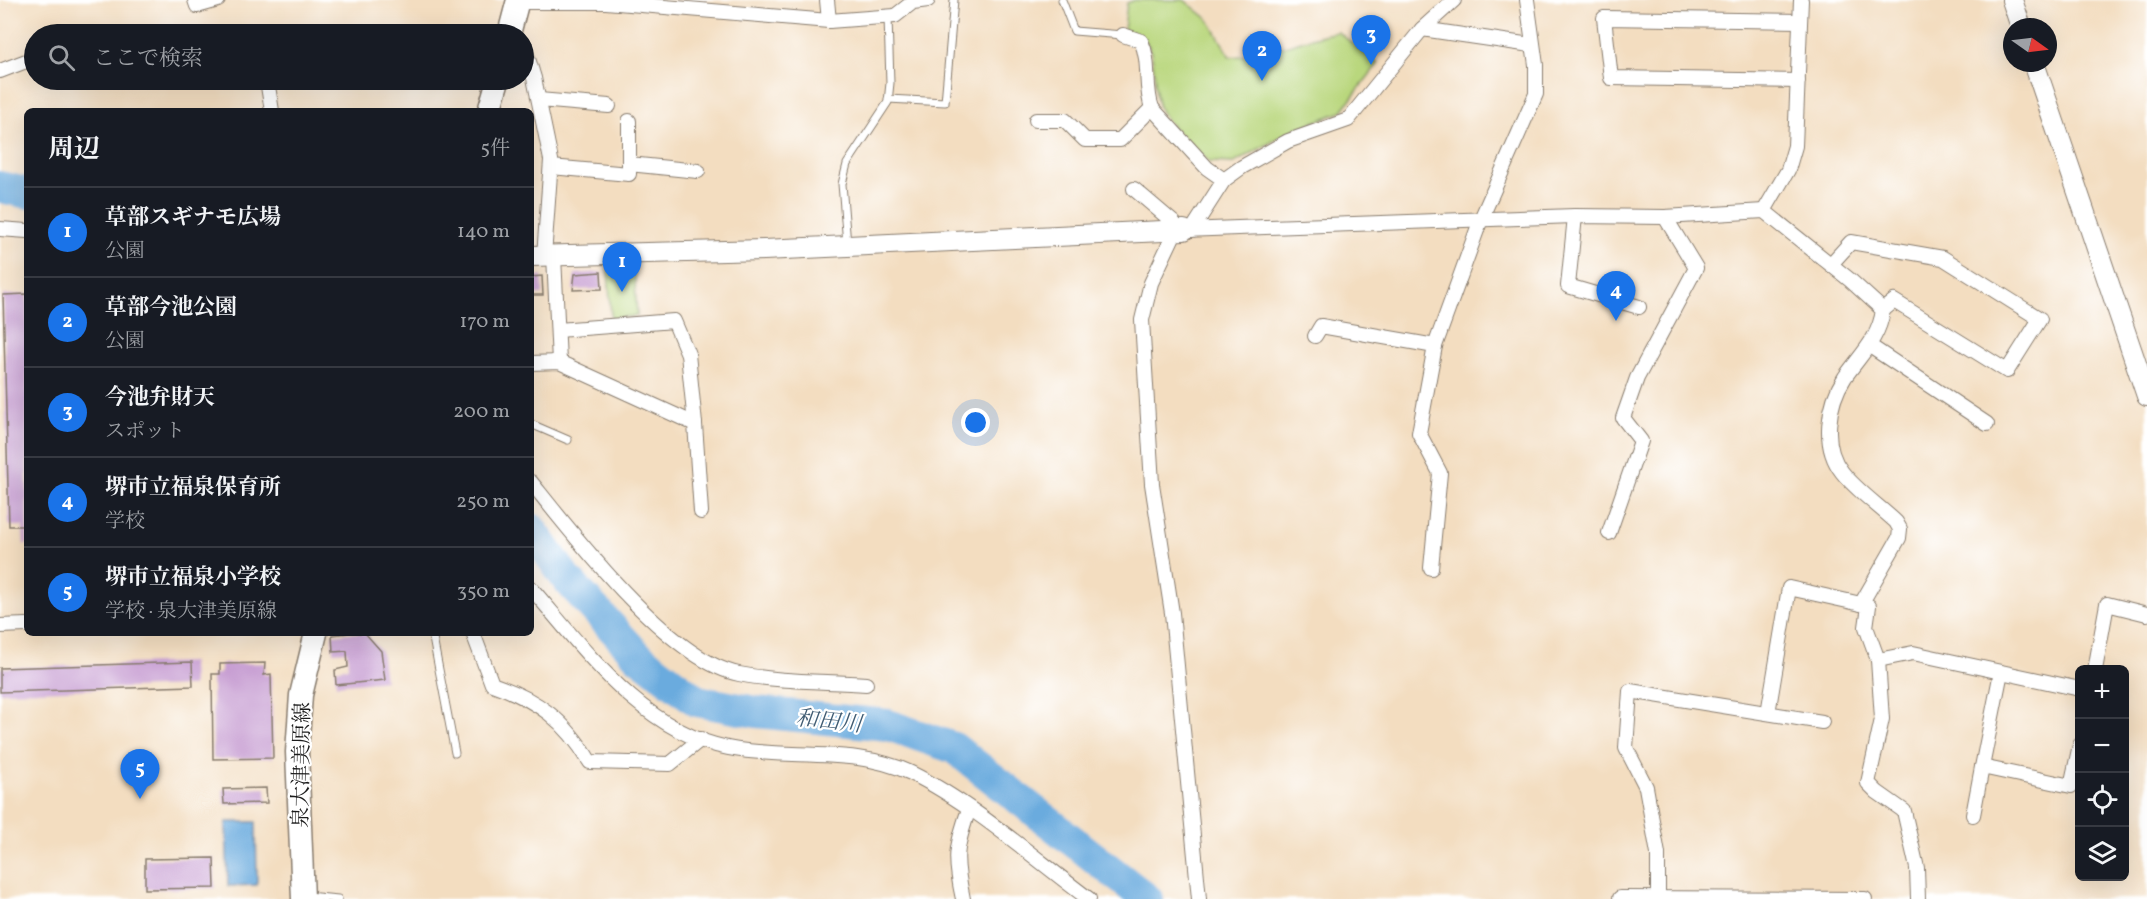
<!DOCTYPE html>
<html lang="ja">
<meta charset="utf-8">
<style>
:root{--surface:#171b24;--page:#20242c;--text:#f1f3f6;--muted:#9ea1a6;--line:#363941;--accent:#1a73e8}
body{margin:0;font-family:Vollkorn,"Noto Serif JP",serif;background:var(--page);color:var(--text)}
.controls{position:absolute;right:18px;bottom:18px;display:grid;overflow:hidden;border-radius:9px;box-shadow:0 6px 24px #0002}
.controls button{width:54px;height:54px;display:grid;place-items:center;padding:0;border:0;border-bottom:2px solid var(--line);background:var(--surface);color:var(--text);font:30px sans-serif}
.compass{position:absolute;left:2003px;top:18px;width:54px;height:54px;border-radius:50%;background:var(--surface);box-shadow:0 6px 24px #0002;rotate:104deg}
.you{position:absolute;left:976px;top:423px;width:21px;height:21px;margin:-15px;border:4px solid #fff;border-radius:50%;background:#1a73e8;box-shadow:0 0 0 9px #1a73e833}
.badge{display:grid;place-items:center;width:39px;height:39px;border-radius:50%;background:var(--accent);color:#fff;font-size:20px;font-weight:700}
.pin{position:absolute;translate:-50% -50px;filter:drop-shadow(0 2px 3px #0008)}
.pin::after{content:'';position:absolute;top:32px;width:21px;height:18px;background:inherit;clip-path:polygon(0 0,100% 0,50% 100%)}
.list{margin:0;padding:0;list-style:none}
h2{display:flex;justify-content:space-between;align-items:center;height:78px;margin:0;padding:0 24px;font-size:26px}
h2 small{font-size:20px;font-weight:400;color:var(--muted)}
.list li{display:grid;grid-template-columns:39px 1fr auto;gap:18px;align-items:center;box-sizing:border-box;height:90px;padding:0 24px;border-top:2px solid var(--line)}
.list b{display:block;font-size:22px;white-space:nowrap}
.list p{margin:0;font-size:20px;white-space:nowrap;color:var(--muted)}
.list em{font-size:20px;font-style:normal;color:var(--muted)}
.icon{flex:none;width:33px;height:33px;fill:none;stroke:currentColor;stroke-width:2;stroke-linecap:round;stroke-linejoin:round}
.map{position:relative;flex:none;width:2147px;height:899px;overflow:hidden}
.search{position:absolute;background:var(--surface);box-shadow:0 6px 24px #0002;left:24px;top:24px;width:510px;height:66px;display:flex;align-items:center;gap:15px;box-sizing:border-box;padding:0 21px;border-radius:33px;color:var(--muted);font-size:22px}
.panel{position:absolute;background:var(--surface);box-shadow:0 6px 24px #0002;left:24px;top:108px;width:510px;height:528px;border-radius:9px}
.map>svg:first-child{display:block}
.green{fill:#b9d77d;stroke:#6a7a4c;stroke-width:1.5}
.water{fill:#6babde;stroke:#44647d;stroke-width:1.5}
.lines{fill:none;stroke-linecap:round;stroke-linejoin:round}
.river{stroke:#6babde;stroke-width:32}
.building{fill:#c59ad0}
.lane-casing{stroke:#887c6e;stroke-width:9}
.street-casing{stroke:#887c6e;stroke-width:16}
.secondary-casing{stroke:#887c6e;stroke-width:22}
.primary-casing{stroke:#887c6e;stroke-width:25}
.lane{stroke:#fff;stroke-width:7}
.street{stroke:#fff;stroke-width:14}
.secondary{stroke:#fff;stroke-width:20}
.primary{stroke:#fff;stroke-width:22}
.labels{text-anchor:middle;stroke-width:4.5;stroke-linejoin:round;paint-order:stroke}
.street-label{font-size:21px;fill:#1c1c1c;stroke:#fff}
.water-label{font-size:22px;font-style:italic;fill:#405c73;stroke:#fff}
</style>
<div class="map">
<svg width="2147" height="899" viewBox="0 0 2147 899">
<rect width="100%" height="100%" fill="#fff"/>
<filter id="ink" filterUnits="userSpaceOnUse"><feTurbulence type="fractalNoise" baseFrequency=".0167" numOctaves="2"/><feDisplacementMap in="SourceGraphic" scale="12" xChannelSelector="R" yChannelSelector="G"/><feConvolveMatrix kernelMatrix="1 2 1 2 8 2 1 2 1" color-interpolation-filters="sRGB"/></filter>
<filter id="wash" filterUnits="userSpaceOnUse"><feTurbulence type="fractalNoise" baseFrequency=".008" numOctaves="4" result="noise"/><feDisplacementMap in="SourceGraphic" scale="24" xChannelSelector="R" yChannelSelector="G"/><feGaussianBlur stdDeviation="1.35" result="paint"/><feColorMatrix in="noise" values="0 0 0 0 0 0 0 0 0 0 0 0 0 0 0 0 0 1.4 0 .05"/><feComposite in="paint" operator="in"/></filter>
<g filter="url(#wash)">
<rect width="100%" height="100%" fill="#f3ddc0"/>
<!-- green -->
<g class="green">
<path d="M1135,0h49l25,20 21,37c38,-1 70,-19 108,-25l40,32 -37,48 -46,17 -61,34 -25,-1c-13,-14 -39,-34 -48,-50 -13,-25 5,-77 -37,-82l3,-27z"/>
<path d="M634,266l3,50 -26,2 -3,-50z"/>
</g>
<!-- water -->
<path class="water" d="M226,822h30l1,63 -29,1z"/>
<g class="lines">
<!-- river -->
<g class="river">
<path d="M0,187l27,6"/>
<path d="M531,529l35,49 72,78 59,45 59,11 132,13 66,23 193,151"/>
</g>
</g>
<g id="blocks">
<!-- building -->
<g class="building">
<path d="M601,272l1,17 -29,1 2,-16z"/>
<path d="M542,276l1,19h-12v-18z"/>
<path d="M27,294v250l-3,1 -1,-19h-14l-6,-231z"/>
<path d="M350,633h15l16,18 4,29 -49,5 -1,-15 13,-3 -1,-16 -14,1 -1,-17z"/>
<path d="M192,662l1,24 -193,6v-24z"/>
<path d="M265,663l-1,12 7,-1 2,84 -60,1 -1,-85h8v-10z"/>
<path d="M266,788l1,15 -43,1 -1,-15z"/>
<path d="M214,858l1,30 -70,1v-30z"/>
</g>
</g>
</g>
<g filter="url(#ink)">
<use href="#blocks" fill-opacity="0" stroke="#887c6e" stroke-width="1.5"/>
<g class="lines">
<defs>
<g id="lane">
<path d="M1062,0l12,31 49,4"/>
<path d="M888,99l57,3 9,-102"/>
<path d="M847,244l-5,-60 5,-20 41,-62 2,-19 -2,-66"/>
<path d="M531,424l37,16"/>
<path d="M432,633l23,120"/>
<path d="M307,896l31,3"/>
</g>
<g id="street">
<path d="M195,0l2,6 21,-6"/>
<path d="M827,0l2,21"/>
<path d="M518,2h88l223,19 66,-5 18,-14 15,-2"/>
<path d="M1422,29l109,16"/>
<path d="M1123,35l18,6c10,21 3,45 11,67l55,60 17,12 -32,50"/>
<path d="M524,45l10,33 17,82 -7,96"/>
<path d="M0,71l34,-13"/>
<path d="M267,80l5,31"/>
<path d="M1798,81l-187,-3 -7,-60 196,3"/>
<path d="M539,100l70,6"/>
<path d="M1036,120h29l20,20h35l32,-32"/>
<path d="M629,164l69,7"/>
<path d="M551,167l78,7v-53"/>
<path d="M1224,180l18,-13 46,-26 60,-21 74,-91 32,-29"/>
<path d="M1134,189l40,34 2,7 -25,53 -9,37 10,164 20,129 27,286"/>
<path d="M1764,211l24,-41 7,-24 6,-146"/>
<path d="M1575,216l-7,70 71,21"/>
<path d="M0,229l27,2"/>
<path d="M1184,230l391,-14 90,1 99,-6 86,69 33,30c-4,29 -22,44 -38,67 -17,26 -24,69 -3,95 14,18 37,34 54,50l4,7 -1,9 -38,66 8,2 -3,21 12,33 4,59 -14,64 9,9 27,19 13,57 1,31"/>
<path d="M554,256l5,106"/>
<path d="M1831,264l20,-22 92,16 97,61 -33,52 -113,-70 -11,9"/>
<path d="M558,330l116,-9 14,33 7,70"/>
<path d="M1315,336l6,-10 114,20"/>
<path d="M1870,346l117,78"/>
<path d="M531,363l28,-1 136,62 6,88"/>
<path d="M531,482c44,55 139,179 208,192 41,8 85,7 127,10"/>
<path d="M1609,533l32,-92 -18,-23 14,-40 59,-110 -31,-51"/>
<path d="M1431,568l9,-95 -21,-40 16,-87 46,-127 55,-125v-29l-9,-65"/>
<path d="M531,588c54,62 111,143 197,160 59,12 127,-2 183,25 61,30 123,85 178,126"/>
<path d="M0,626l27,-1"/>
<path d="M473,633l19,51c46,16 73,36 98,78l80,2 31,-25"/>
<path d="M1878,660l35,-7 167,36"/>
<path d="M2095,670l12,-66 40,10"/>
<path d="M1768,713l21,-125 72,16"/>
<path d="M1982,767l19,-95"/>
<path d="M1973,815l9,-48 89,19 9,-41"/>
<path d="M1620,898l245,1"/>
<path d="M963,899c-9,-41 -8,-50 6,-90"/>
<path d="M1658,899v-45l-12,-67 -20,-39 4,-57 192,31"/>
</g>
<g id="secondary">
<path d="M2012,0l9,27"/>
<path d="M2034,63l113,333"/>
<path d="M531,256l233,-6 420,-20"/>
</g>
<g id="primary">
<path d="M509,34l9,-34"/>
<path d="M489,111l9,-31"/>
<path d="M303,899l-6,-147 4,-57 15,-62"/>
</g>
</defs>
<!-- lane casing -->
<use href="#lane" class="lane-casing"/>
<!-- street casing -->
<use href="#street" class="street-casing"/>
<!-- secondary casing -->
<use href="#secondary" class="secondary-casing"/>
<!-- primary casing -->
<use href="#primary" class="primary-casing"/>
<!-- lane -->
<use href="#lane" class="lane"/>
<!-- street -->
<use href="#street" class="street"/>
<!-- secondary -->
<use href="#secondary" class="secondary"/>
<!-- primary -->
<use href="#primary" class="primary"/>
</g>
</g>
<g class="labels">
<!-- street labels -->
<g class="street-label">
<text transform="translate(301 765) rotate(-89)" y="7">泉大津美原線</text>
</g>
<!-- water labels -->
<g class="water-label">
<text transform="translate(829 720) rotate(6)" y="8">和田川</text>
</g>
</g>
</svg>
<div class="controls">
<button>+</button>
<button>−</button>
<button><svg class="icon" aria-label="locate" viewBox="0 0 24 24"><circle cx="12" cy="12" r="6"/><path d="M12 2v4M12 18v4M2 12h4M18 12h4"/></svg></button>
<button><svg class="icon" aria-label="layers" viewBox="0 0 24 24"><path d="M12 4l9 5-9 5-9-5zM3 14l9 5 9-5"/></svg></button>
</div>
<svg class="compass" viewBox="-18 -18 36 36"><path d="M0-13l5 13h-10z" fill="#e53935"/><path d="M0 13l5-13h-10z" fill="#9ea1a6"/></svg>
<div class="you"></div>
<div class="pin badge" style="left:622px;top:292px">1</div>
<div class="pin badge" style="left:1262px;top:81px">2</div>
<div class="pin badge" style="left:1371px;top:65px">3</div>
<div class="pin badge" style="left:1616px;top:321px">4</div>
<div class="pin badge" style="left:140px;top:799px">5</div>
<div class="search"><svg class="icon" aria-label="search" viewBox="0 0 24 24"><circle cx="10" cy="10" r="6"/><path d="M15 15l6 6"/></svg>ここで検索</div>
<section class="panel">
<h2>周辺<small>5件</small></h2>
<ul class="list">
<li><span class="badge">1</span><div><b>草部スギナモ広場</b><p>公園</p></div><em>140 m</em></li>
<li><span class="badge">2</span><div><b>草部今池公園</b><p>公園</p></div><em>170 m</em></li>
<li><span class="badge">3</span><div><b>今池弁財天</b><p>スポット</p></div><em>200 m</em></li>
<li><span class="badge">4</span><div><b>堺市立福泉保育所</b><p>学校</p></div><em>250 m</em></li>
<li><span class="badge">5</span><div><b>堺市立福泉小学校</b><p>学校 · 泉大津美原線</p></div><em>350 m</em></li>
</ul>
</section>
</div>
